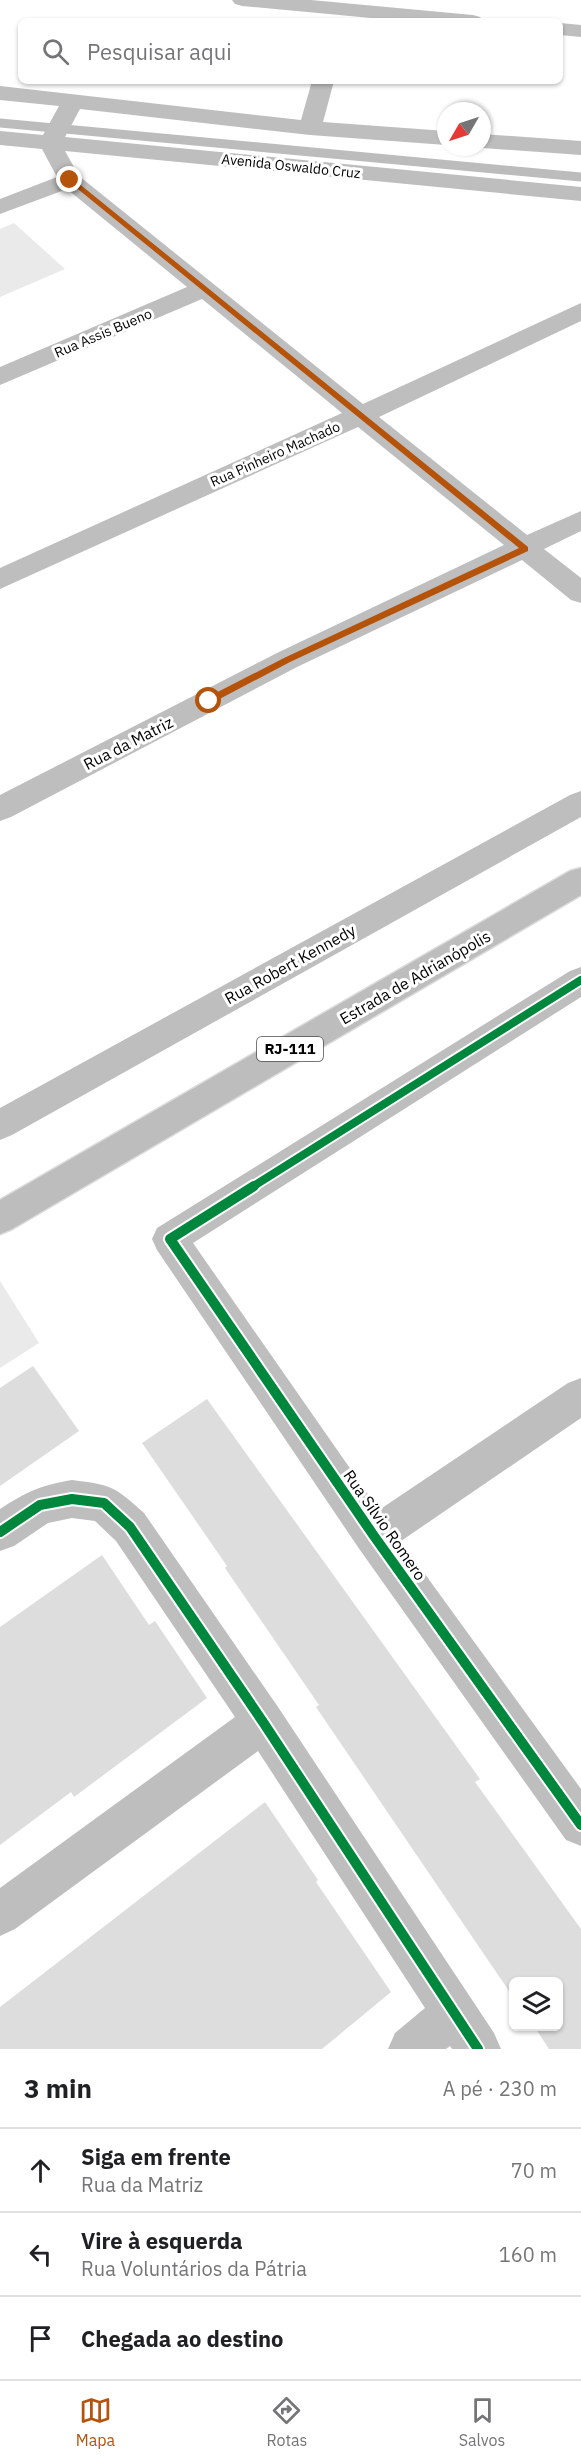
<!DOCTYPE html>
<html lang="pt">
<meta charset="utf-8">
<style>
:root{--surface:#fff;--page:#f2f2f2;--text:#202124;--muted:#757577;--line:#e0e0e0;--accent:#b45309}
body{margin:0;font-family:"IBM Plex Sans",sans-serif;background:var(--page);color:var(--text)}
.controls{position:absolute;right:18px;bottom:18px;display:grid;overflow:hidden;border-radius:9px;box-shadow:0 2px 4px #0004}
.controls button{width:54px;height:54px;display:grid;place-items:center;padding:0;border:0;border-bottom:2px solid var(--line);background:var(--surface);color:var(--text);font:30px sans-serif}
.compass{position:absolute;left:437px;top:102px;width:54px;height:54px;border-radius:50%;background:var(--surface);box-shadow:0 2px 4px #0004;rotate:231deg}
.stop{position:absolute;width:18px;height:18px;margin:-14px;border:4px solid #b45309;border-radius:50%;background:#fff}
.stop.end{background:#b45309;border-color:#fff;box-shadow:0 2px 6px #0008}
.list{margin:0;padding:0;list-style:none}
h2{display:flex;justify-content:space-between;align-items:center;height:78px;margin:0;padding:0 24px;font-size:26px}
h2 small{font-size:20px;font-weight:400;color:var(--muted)}
.list li{display:grid;grid-template-columns:39px 1fr auto;gap:18px;align-items:center;box-sizing:border-box;height:84px;padding:0 24px;border-top:2px solid var(--line)}
.list b{display:block;font-size:22px;white-space:nowrap}
.list p{margin:0;font-size:20px;white-space:nowrap;color:var(--muted)}
.list em{font-size:20px;font-style:normal;color:var(--muted)}
.icon{flex:none;width:33px;height:33px;fill:none;stroke:currentColor;stroke-width:2;stroke-linecap:round;stroke-linejoin:round}
.map{position:relative;flex:none;width:581px;height:2049px;overflow:hidden}
.search{position:absolute;background:var(--surface);box-shadow:0 2px 4px #0004;left:18px;right:18px;top:18px;height:66px;display:flex;align-items:center;gap:15px;box-sizing:border-box;padding:0 21px;border-radius:9px;color:var(--muted);font-size:22px}
.sheet{height:330px;background:var(--surface)}
nav{display:flex;justify-content:space-around;align-items:center;box-sizing:border-box;height:84px;border-top:2px solid var(--line);background:var(--surface);font-size:16px;color:var(--muted)}
nav a{display:grid;justify-items:center;gap:3px}
nav .on{color:var(--accent)}
.map>svg:first-child{display:block}
.green{fill:#eaeaea}
.lines{fill:none;stroke-linecap:round;stroke-linejoin:round}
.stream{stroke:#bcbcbc;stroke-width:9}
.building{fill:#ddd}
.major-casing{stroke:#dbdbdb;stroke-width:3}
.minor{fill:#bebebe;fill-rule:evenodd}
.major{fill:#bdbdbd;fill-rule:evenodd}
.cycleway-far1-casing{stroke:#fff;stroke-width:12}
.cycleway-casing{stroke:#fff;stroke-width:14}
.cycleway-far1{stroke:#00873e;stroke-width:8}
.cycleway{stroke:#00873e;stroke-width:10}
.route{fill:#b45309}
.labels{text-anchor:middle;stroke-width:6;stroke-linejoin:round;paint-order:stroke}
.far-street-label{font-size:14px;fill:#000;stroke:#fff}
.shield{fill:#fff;stroke:#4c4c4c;stroke-width:1.5}
.shield-label{font-size:15px;font-weight:bold;fill:#000}
.street-label{font-size:16px;fill:#000;stroke:#fff}
</style>
<div class="map">
<svg width="581" height="2049" viewBox="0 0 581 2049">
<rect width="100%" height="100%" fill="#fff"/>
<!-- green -->
<g class="green">
<path d="M14,223l51,46 -65,28v-68z"/>
<path d="M0,1281l39,62 -39,25z"/>
</g>
<g class="lines">
<!-- stream -->
<path class="stream" d="M0,123l581,54"/>
</g>
<!-- building -->
<g class="building">
<path d="M33,1366l46,65 -79,55v-98z"/>
<path d="M207,1399l273,380 -5,3 106,147v120h-32l-15,-23h24v-44h-45v15l-197,-290 3,-2 -94,-137 2,-2 -85,-123z"/>
<path d="M102,1555l47,70 6,-4 52,77 -133,99 -3,-5 -71,53v-218z"/>
<path d="M265,1802l53,78 -2,2 75,110 -69,57h-322v-42z"/>
</g>
<g class="lines">
<defs>
<path id="major" d="M581,868v27l-569,334 -12,5v-34l570,-329z"/>
</defs>
<!-- major casing -->
<use href="#major" class="major-casing"/>
<!-- minor -->
<g class="minor">
<path d="M232,0h79l162,15 7,2 4,4h-81l-161,-15 -7,-2z"/>
<path d="M560,23l21,2v12l-21,-2z"/>
<path d="M312,81h22l-11,41 123,9v14l-136,-10 -230,-26 -15,28 516,50v14l-516,-50 14,25 284,228 218,-101v18l-202,96 148,118 54,-24v20l-37,18 37,29v25l-10,-3 -49,-40 -225,107 -286,150 -11,4v-26l277,-142 227,-108 -146,-118 -358,162v-21l342,-155 -140,-114 -202,86v-18l187,-80 -120,-98 -67,25v-15l57,-22 -15,-28 -42,-4v-14l43,4 16,-29 -59,-6v-14l301,34z"/>
<path d="M482,134l99,7v14l-99,-7 -3,-1h3z"/>
<path d="M581,791v26l-569,318 -12,5v-32l570,-313z"/>
<path d="M581,967v30l-388,246 186,267 189,-127 13,-5v40l-180,123 180,248v57l-15,-6 -206,-290 -203,-300 -5,-11 5,-11 413,-257z"/>
<path d="M72,1480c40,5 42,6 72,33l134,194 216,326 7,16h-49l-2,-3 -4,3h-58l7,-16 30,-25 -167,-257 -243,178 -15,7v-48l235,-171 -119,-176 -21,-20 -23,-3 -24,5 -34,23 -14,5v-42c28,-18 39,-23 72,-29z"/>
</g>
<!-- major -->
<use href="#major" class="major"/>
<defs>
<path id="cycleway-far1" d="M252,1187l329,-207"/>
<g id="cycleway">
<path d="M254,1186l-84,53 204,297 207,289"/>
<path d="M0,1532l40,-27 32,-6 32,4 26,24 133,195 215,327"/>
</g>
</defs>
<!-- cycleway-far1 casing -->
<use href="#cycleway-far1" class="cycleway-far1-casing"/>
<!-- cycleway casing -->
<use href="#cycleway" class="cycleway-casing"/>
<!-- cycleway-far1 -->
<use href="#cycleway-far1" class="cycleway-far1"/>
<!-- cycleway -->
<use href="#cycleway" class="cycleway"/>
</g>
<!-- route -->
<path class="route" d="M68,178h4l456,369v4l-238,111 -78,41h-6v-5l78,-40 235,-110 -451,-367z"/>
<g class="labels">
<!-- far-street labels -->
<g class="far-street-label">
<text transform="translate(291 166) rotate(6)" y="5">Avenida Oswaldo Cruz</text>
<text transform="translate(103 333) rotate(-23)" y="5">Rua Assis Bueno</text>
<text transform="translate(275 454) rotate(-24)" y="5">Rua Pinheiro Machado</text>
</g>
<!-- shield labels -->
<rect class="shield" x="257" y="1037" width="66" height="24" rx="4.5"/>
<g class="shield-label">
<text x="290" y="1054">RJ-111</text>
</g>
<!-- street labels -->
<g class="street-label">
<text transform="translate(128 743) rotate(-27)" y="6">Rua da Matriz</text>
<text transform="translate(290 964) rotate(-29)" y="6">Rua Robert Kennedy</text>
<text transform="translate(415 977) rotate(-30)" y="6">Estrada de Adrianópolis</text>
<text transform="translate(385 1525) rotate(55)" y="6">Rua Sílvio Romero</text>
</g>
</g>
</svg>
<div class="controls">
<button><svg class="icon" aria-label="layers" viewBox="0 0 24 24"><path d="M12 4l9 5-9 5-9-5zM3 14l9 5 9-5"/></svg></button>
</div>
<svg class="compass" viewBox="-18 -18 36 36"><path d="M0-13l5 13h-10z" fill="#e53935"/><path d="M0 13l5-13h-10z" fill="#757577"/></svg>
<div class="stop" style="left:209px;top:701px"></div>
<div class="stop end" style="left:70px;top:180px"></div>
<div class="search"><svg class="icon" aria-label="search" viewBox="0 0 24 24"><circle cx="10" cy="10" r="6"/><path d="M15 15l6 6"/></svg>Pesquisar aqui</div>
</div>
<section class="sheet">
<h2>3 min<small>A pé · 230 m</small></h2>
<ul class="list">
<li><svg class="icon" aria-label="ahead" viewBox="0 0 24 24"><path d="M12 20V5M6 11l6-6 6 6"/></svg><div><b>Siga em frente</b><p>Rua da Matriz</p></div><em>70 m</em></li>
<li><svg class="icon" aria-label="left" viewBox="0 0 24 24"><path d="M17 20v-9H6M10 6l-5 5 5 5"/></svg><div><b>Vire à esquerda</b><p>Rua Voluntários da Pátria</p></div><em>160 m</em></li>
<li><svg class="icon" aria-label="arrive" viewBox="0 0 24 24"><path d="M6 21V4h12l-3 4 3 4H6"/></svg><div><b>Chegada ao destino</b></div></li>
</ul>
</section>
<nav>
<a class="on"><svg class="icon" aria-label="map" viewBox="0 0 24 24"><path d="M3 6l6-2 6 2 6-2v14l-6 2-6-2-6 2zM9 4v14M15 6v14"/></svg>Mapa</a>
<a><svg class="icon" aria-label="directions" viewBox="0 0 24 24"><path d="M12 3l9 9-9 9-9-9zM9 14v-3h6M13 9l2 2-2 2"/></svg>Rotas</a>
<a><svg class="icon" aria-label="saved" viewBox="0 0 24 24"><path d="M7 4h10v16l-5-4-5 4z"/></svg>Salvos</a>
</nav>
